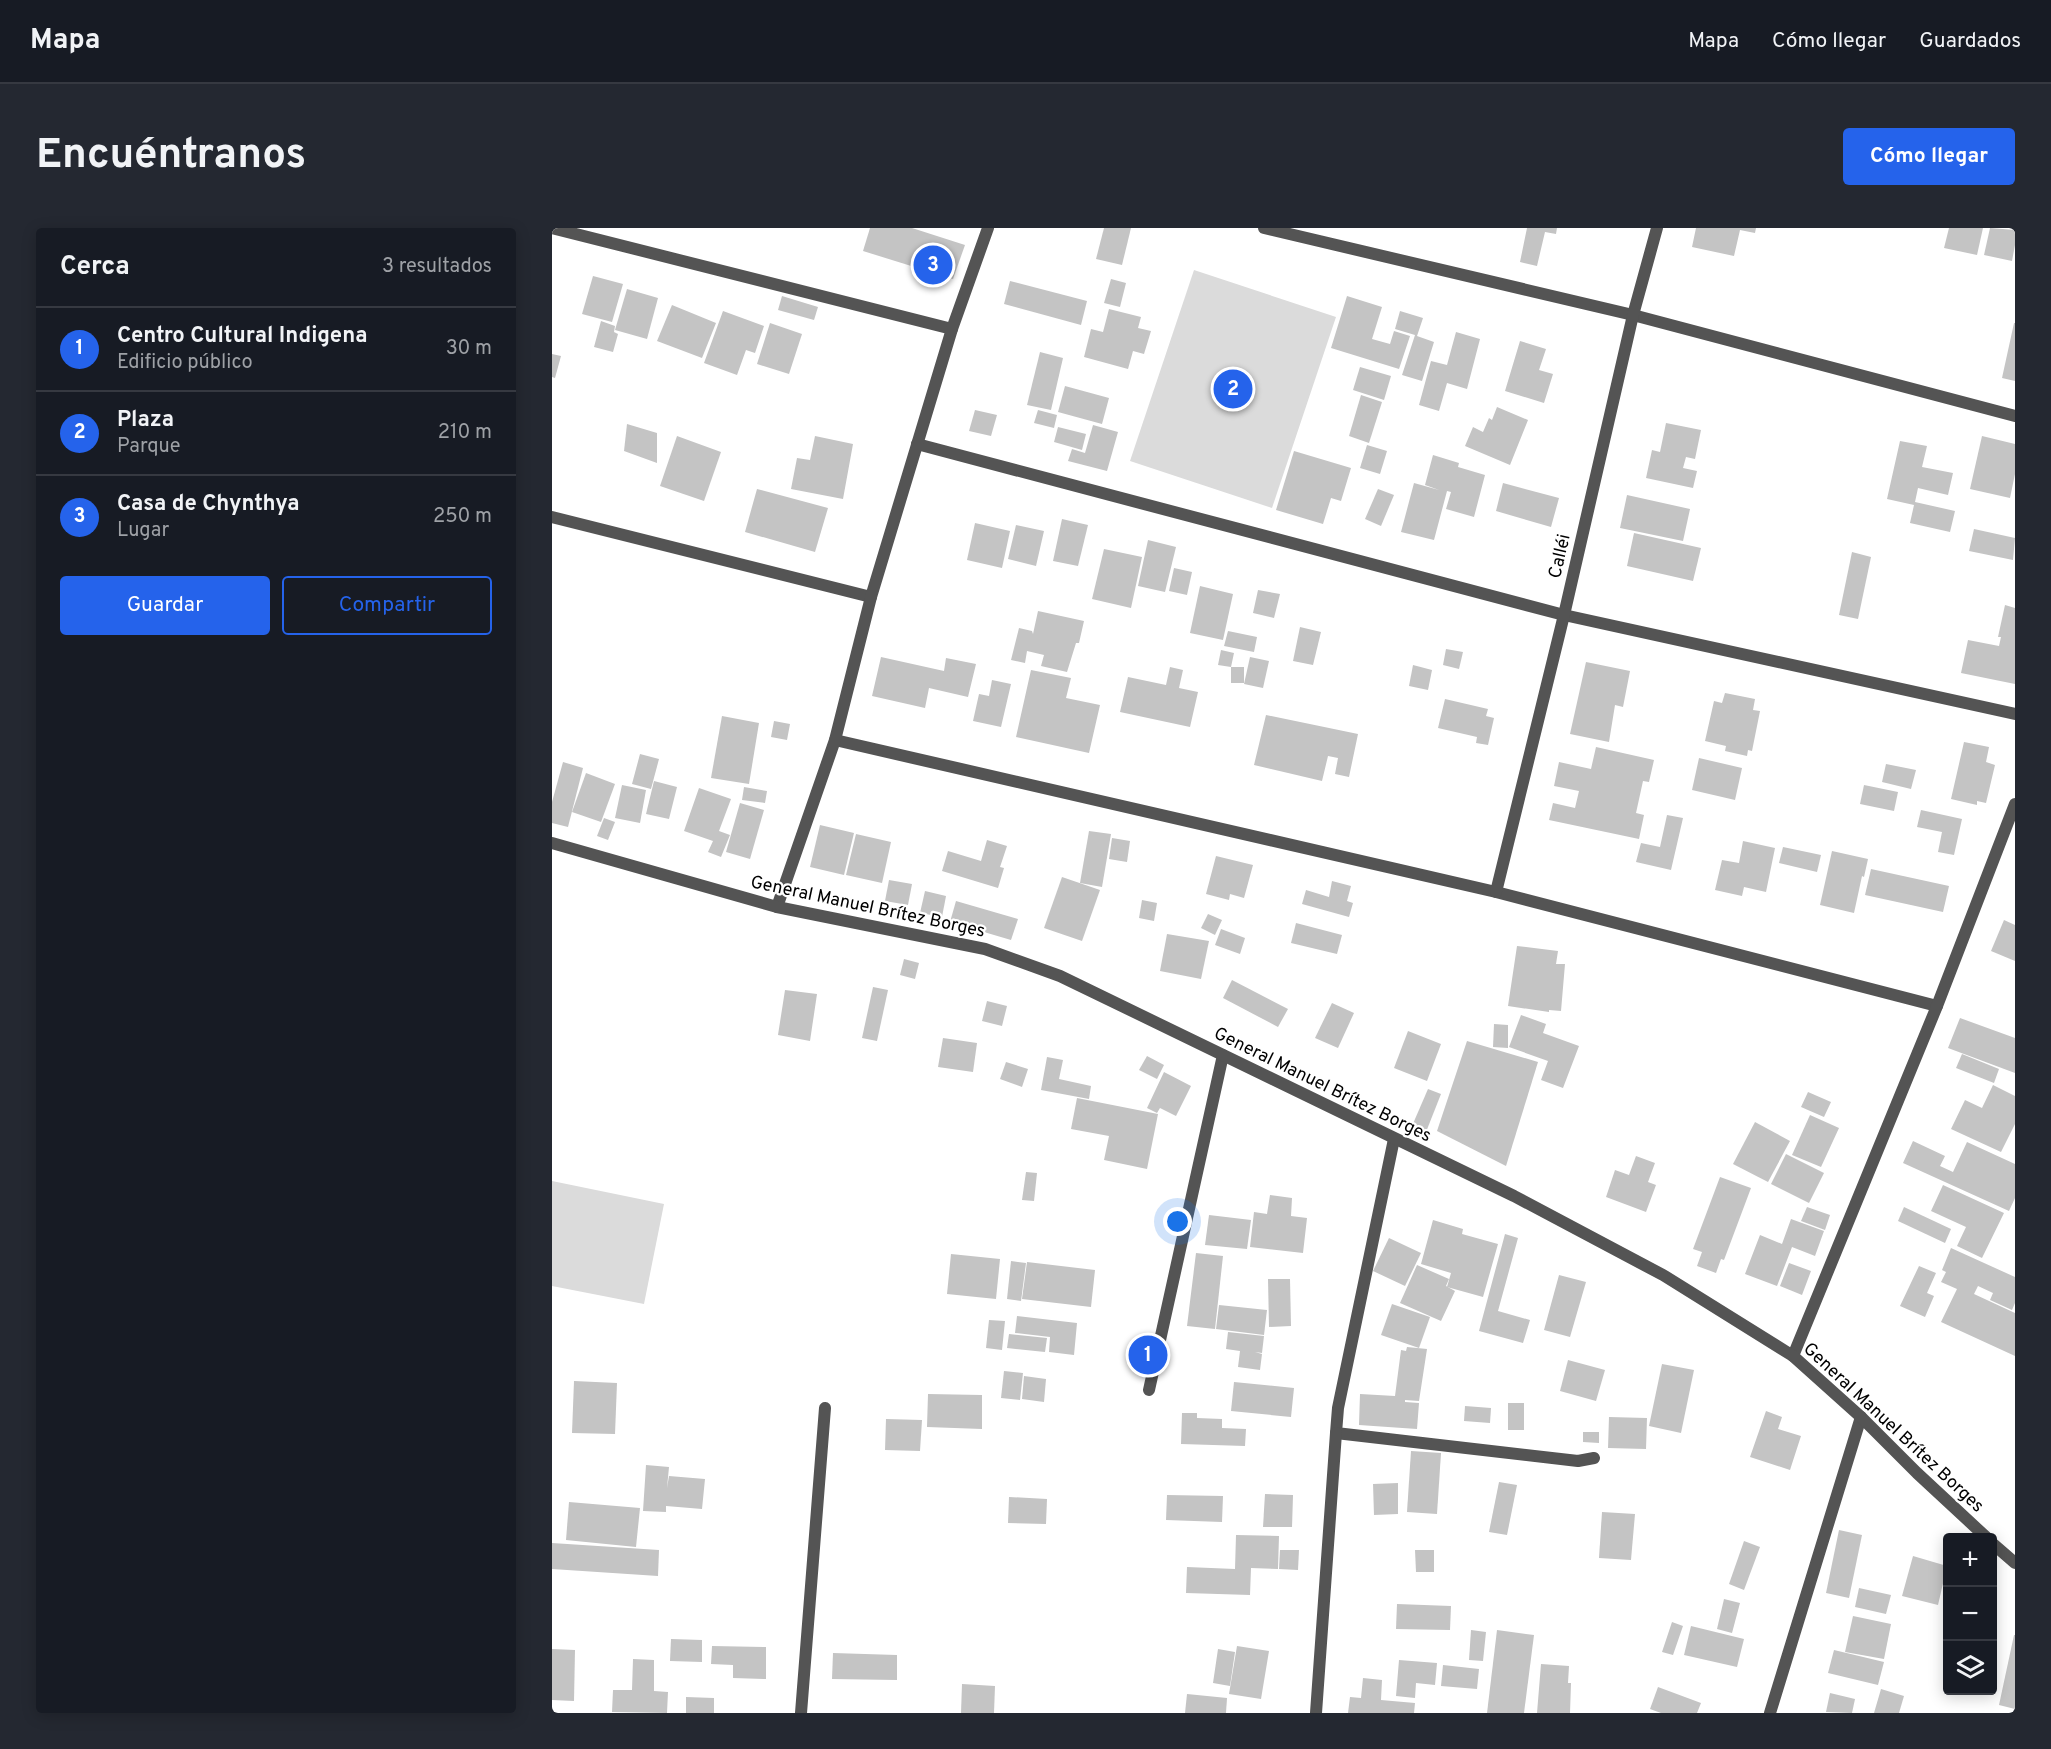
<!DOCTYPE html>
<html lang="es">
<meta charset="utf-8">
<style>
:root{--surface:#171b24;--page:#242831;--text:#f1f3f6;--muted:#9ea1a6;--line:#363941;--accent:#2563eb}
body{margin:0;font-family:Overpass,sans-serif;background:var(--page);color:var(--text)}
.controls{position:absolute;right:18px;bottom:18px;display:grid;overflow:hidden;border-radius:6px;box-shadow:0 3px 15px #0003}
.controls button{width:54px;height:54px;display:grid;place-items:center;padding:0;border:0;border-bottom:2px solid var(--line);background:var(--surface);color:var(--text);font:30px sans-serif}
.you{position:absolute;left:626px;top:994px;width:21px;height:21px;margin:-15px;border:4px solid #fff;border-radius:50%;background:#1a73e8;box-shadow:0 0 0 9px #1a73e833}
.badge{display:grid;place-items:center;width:39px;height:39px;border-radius:50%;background:var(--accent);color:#fff;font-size:20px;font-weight:700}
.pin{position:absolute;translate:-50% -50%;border:3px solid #fff;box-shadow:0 2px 6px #0006}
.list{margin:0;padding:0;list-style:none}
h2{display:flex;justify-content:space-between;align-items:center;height:78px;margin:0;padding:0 24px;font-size:26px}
h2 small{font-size:20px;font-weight:400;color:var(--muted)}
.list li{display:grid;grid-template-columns:39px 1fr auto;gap:18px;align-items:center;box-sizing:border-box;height:84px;padding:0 24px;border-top:2px solid var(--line)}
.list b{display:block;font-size:22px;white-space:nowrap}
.list p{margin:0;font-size:20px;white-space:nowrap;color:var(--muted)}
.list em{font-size:20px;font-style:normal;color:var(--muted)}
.actions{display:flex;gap:12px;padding:18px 24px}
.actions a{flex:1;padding:14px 0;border:2px solid var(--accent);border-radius:6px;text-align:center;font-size:21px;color:var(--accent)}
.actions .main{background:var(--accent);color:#fff}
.icon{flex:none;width:33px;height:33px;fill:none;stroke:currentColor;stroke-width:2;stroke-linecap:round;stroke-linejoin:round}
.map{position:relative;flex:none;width:1463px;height:1485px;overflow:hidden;border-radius:6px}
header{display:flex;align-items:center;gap:36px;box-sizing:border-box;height:84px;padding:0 30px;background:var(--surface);border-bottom:2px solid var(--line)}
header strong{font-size:28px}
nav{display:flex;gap:33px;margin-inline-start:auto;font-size:21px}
.intro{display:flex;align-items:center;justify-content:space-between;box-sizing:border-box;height:144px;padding:0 36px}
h1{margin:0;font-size:42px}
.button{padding:15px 27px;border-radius:6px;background:var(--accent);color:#fff;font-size:21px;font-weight:700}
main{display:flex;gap:36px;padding:0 36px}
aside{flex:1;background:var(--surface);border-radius:6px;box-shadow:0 3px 15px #0003}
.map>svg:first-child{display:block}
.green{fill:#dbdbdb}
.building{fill:#c4c4c4}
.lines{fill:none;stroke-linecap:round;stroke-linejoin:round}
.service{stroke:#545454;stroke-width:12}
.minor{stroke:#545454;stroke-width:12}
.tertiary{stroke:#545454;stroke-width:12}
.labels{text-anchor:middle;stroke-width:4.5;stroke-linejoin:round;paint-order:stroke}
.street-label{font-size:18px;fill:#000;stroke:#fff}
</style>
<header>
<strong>Mapa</strong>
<nav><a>Mapa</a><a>Cómo llegar</a><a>Guardados</a></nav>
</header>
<div class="intro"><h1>Encuéntranos</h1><a class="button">Cómo llegar</a></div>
<main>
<aside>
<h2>Cerca<small>3 resultados</small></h2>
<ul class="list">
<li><span class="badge">1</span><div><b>Centro Cultural Indigena</b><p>Edificio público</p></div><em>30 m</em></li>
<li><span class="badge">2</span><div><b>Plaza</b><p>Parque</p></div><em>210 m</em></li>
<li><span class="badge">3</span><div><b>Casa de Chynthya</b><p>Lugar</p></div><em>250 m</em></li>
</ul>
<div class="actions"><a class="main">Guardar</a><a>Compartir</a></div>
</aside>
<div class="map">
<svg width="1463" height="1485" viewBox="0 0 1463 1485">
<rect width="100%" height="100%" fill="#fff"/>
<!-- green -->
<g class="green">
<path d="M642,42l142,47 -64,191 -142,-47z"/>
<path d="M0,953l112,23 -20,100 -92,-18z"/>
</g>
<!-- building -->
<g class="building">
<path d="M318,0h42l53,17 -12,34 -90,-28z"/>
<path d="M552,0h27l-9,37 -26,-6z"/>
<path d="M975,0h30l-1,6 -11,-2 -8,34 -17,-4z"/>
<path d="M1144,0h60l-1,5 -15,-3 -6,26 -42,-9z"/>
<path d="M1397,0h34l-6,27 -33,-7z"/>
<path d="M1438,0l25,2v15l-3,16 -28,-6z"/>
<path d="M41,48l30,8 -11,38 -30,-8z"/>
<path d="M559,51l15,4 -6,24 -16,-4z"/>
<path d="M458,53l77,20 -6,24 -77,-21z"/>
<path d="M75,61l31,9 -11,41 -32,-9z"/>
<path d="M230,68l36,11 -4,13 -36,-10z"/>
<path d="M795,68l35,11 -10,32 18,5 4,-13 16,5 -11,33 -68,-21z"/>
<path d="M120,77l44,18 -14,35 -45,-17z"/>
<path d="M557,81l32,8 -3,11 13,3 -7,23 -11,-3 -5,18 -44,-12 7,-28 12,3z"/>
<path d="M171,83l41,15 -9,27 -9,-3 -9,25 -33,-12z"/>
<path d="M848,83l23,7 -6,18 17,6 -12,39 -20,-6 13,-40 -20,-6z"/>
<path d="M49,93l14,5 -1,6 4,2 -5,18 -19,-5z"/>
<path d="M218,95l32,11 -13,40 -32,-10z"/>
<path d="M1462,95h1v58l-13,-3z"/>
<path d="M904,104l24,7 -13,50 -20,-6 -8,28 -20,-6 12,-44 16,4z"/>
<path d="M968,113l26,8 -7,21 14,4 -9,29 -39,-12z"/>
<path d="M488,124l23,6 -12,52 -24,-5z"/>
<path d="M0,126l9,2 -6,22 -3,-1z"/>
<path d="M808,139l31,9 -7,24 -31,-10z"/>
<path d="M513,158l44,12 -7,26 -44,-12z"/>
<path d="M809,167l21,7 -13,41 -20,-7z"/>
<path d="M945,179l31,13 -18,45 -45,-19 8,-19 10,5 6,-14 3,2z"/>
<path d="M423,182l22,5 -6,21 -22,-5z"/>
<path d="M486,182l19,5 -3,13 -20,-5z"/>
<path d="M1114,195l35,7 -6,29 -9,-2 -3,11 14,3 -4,17 -47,-10 6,-28 8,2z"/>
<path d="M75,196l30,9v30l-33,-12z"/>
<path d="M541,197l25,7 -11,39 -39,-10 4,-12 13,4z"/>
<path d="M506,199l28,7 -4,16 -28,-8z"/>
<path d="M125,208l44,16 -17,49 -44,-15z"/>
<path d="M263,208l38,8 -10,55 -52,-10 6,-31 13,2z"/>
<path d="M1430,208l33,8v30l-5,24 -40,-9z"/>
<path d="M1348,213l27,5 -5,21 31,6 -5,22 -30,-7 -3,14 40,9 -5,21 -40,-9 4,-18 -27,-6z"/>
<path d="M815,217l20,6 -7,23 -20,-6z"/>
<path d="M742,223l57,17 -10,33 -10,-3 -8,26 -47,-14z"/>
<path d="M881,227l26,8 -1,4 27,8 -11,42 -28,-8 5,-17 -4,-1 -13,49 -33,-8 13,-49 25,7 -14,-5z"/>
<path d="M951,255l56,15 -8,29 -55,-16z"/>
<path d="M205,261l71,19 -13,44 -70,-20z"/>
<path d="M826,261l16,6 -13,31 -16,-7z"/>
<path d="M1075,267l63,14 -7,32 -63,-13z"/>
<path d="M510,291l26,6 -10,41 -25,-5z"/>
<path d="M423,295l35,8 -8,37 -35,-8z"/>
<path d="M464,297l28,6 -8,35 -28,-7z"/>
<path d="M1422,301l41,9 -2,22 -44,-9z"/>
<path d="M1082,305l67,15 -8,33 -66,-15z"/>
<path d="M596,312l28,7 -11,45 -27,-6z"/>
<path d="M552,321l38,8 -11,51 -39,-9z"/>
<path d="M1300,324l19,5 -13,62 -19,-4z"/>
<path d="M622,340l18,4 -5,23 -18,-4z"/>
<path d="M648,358l33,8 -10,46 -33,-7z"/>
<path d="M706,362l22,4 -6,24 -21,-5z"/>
<path d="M1453,377l10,3v76l-54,-11 7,-33 31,6 2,-9h-3z"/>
<path d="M486,383l46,10 -5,22h-3l-9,29 -26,-6 3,-11 -17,-4 -2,12 -14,-3 8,-32 13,3 1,3z"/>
<path d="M748,399l21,5 -8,33 -20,-4z"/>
<path d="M676,403l29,6 -3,15 -30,-6z"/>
<path d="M894,421l17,3 -4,17 -16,-4z"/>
<path d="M669,422l13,3 -3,14h13v16h-13v-16l-13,-2z"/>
<path d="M329,429l63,14 2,-13 30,6 -8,33 -39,-9 -4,20 -53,-12z"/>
<path d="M698,429l19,4 -6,27 -19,-4z"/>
<path d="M1034,434l44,9 -7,36 -8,-2 -6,37 -39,-8z"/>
<path d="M861,437l19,5 -4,20 -19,-4z"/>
<path d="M618,439l13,3 -4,18 19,4 -8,35 -70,-15 8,-35 38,8z"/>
<path d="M479,442l40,8 -5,20 34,7 -11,48 -73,-16z"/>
<path d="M440,452l19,4 -10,43 -28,-6 6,-27 10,2z"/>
<path d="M1173,465l30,6 -2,11 7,1 -8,40 -4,-1 -1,6 -22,-5 1,-5 -21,-5 9,-40 8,2z"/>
<path d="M893,471l43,10 -2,7 8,2 -6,27 -12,-2 1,-6 -39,-9z"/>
<path d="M714,487l92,19 -9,43 -14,-3 3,-16 -10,-2 -6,25 -68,-16z"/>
<path d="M170,488l37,7 -10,61 -38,-6z"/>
<path d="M222,493l16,3 -3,16 -16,-3z"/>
<path d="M1412,514l25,5 -3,15 9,3 -9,38 -9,-2v4l-26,-6z"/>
<path d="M1044,519l58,13 -5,22 -6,-1 -7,32 8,2 -5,24 -90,-19 4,-17 22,5 4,-17 -25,-5 5,-24 32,7z"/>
<path d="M88,526l19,5 -8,30 -19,-5z"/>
<path d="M1147,530l43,10 -7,32 -43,-10z"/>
<path d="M11,534l20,6 -15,59 -16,-4v-21z"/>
<path d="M1334,536l30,6 -5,19 -29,-7z"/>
<path d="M34,545l29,11 -14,38 -29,-10z"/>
<path d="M102,553l23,6 -8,32 -23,-5z"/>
<path d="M70,557l24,5 -6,33 -25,-5z"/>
<path d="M1312,557l34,7 -4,19 -34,-7z"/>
<path d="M192,559l23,4 -2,12 -23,-3z"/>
<path d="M147,560l32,11 -12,32 11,4 -9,22 -13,-5 5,-11 -29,-10z"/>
<path d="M188,575l24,7 -14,49 -24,-7z"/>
<path d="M1369,582l41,9 -8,36 -16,-3 4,-20 -25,-5z"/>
<path d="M1115,587l16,3 -12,52 -35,-8 5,-19 19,4z"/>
<path d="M52,590l11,4 -7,18 -11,-4z"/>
<path d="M268,597l34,8 -10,42 -34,-8z"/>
<path d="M537,603l22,3 -9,53 -22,-4z"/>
<path d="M304,606l35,8 -9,41 -36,-8z"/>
<path d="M560,610l18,3 -3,21 -18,-3z"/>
<path d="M435,612l20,6 -7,21 4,1 -6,20 -56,-17 6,-20 33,10z"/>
<path d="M1191,613l32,7 -9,44 -22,-5 -2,9 -27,-6 7,-30 17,3z"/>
<path d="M1231,619l38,8 -4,17 -38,-9z"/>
<path d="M1280,623l36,8 -4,18 -2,-1 -8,37 -34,-8z"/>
<path d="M664,628l37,9 -9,33 -14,-4 -1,6 -23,-6z"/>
<path d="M1319,641l78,17 -6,26 -78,-17z"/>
<path d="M510,649l38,13 -18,51 -38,-13z"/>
<path d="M337,652l23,4 -4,21 -23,-4z"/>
<path d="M780,653l19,5 -4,15 6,2 -4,14 -47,-13 4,-14 23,7z"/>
<path d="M373,663l21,5 -4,21 -22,-4z"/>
<path d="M590,672l15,3 -3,18 -15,-3z"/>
<path d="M404,673l62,18 -7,21 -61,-18z"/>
<path d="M656,686l14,6 -7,15 -14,-7z"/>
<path d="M1452,692l11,5v36l-24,-10z"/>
<path d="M744,695l46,12 -5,19 -46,-11z"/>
<path d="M669,701l24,9 -5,16 -25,-9z"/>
<path d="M615,706l42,7 -8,38 -41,-8z"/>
<path d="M965,718l41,5 -2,13h9l-4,47 -12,-1v2l-41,-6z"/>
<path d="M352,731l15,4 -4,16 -15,-4z"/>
<path d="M680,752l56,29 -10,18 -55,-29z"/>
<path d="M321,759l15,3 -11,51 -15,-3z"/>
<path d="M233,762l32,4 -7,47 -32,-6z"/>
<path d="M435,773l20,5 -5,20 -20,-5z"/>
<path d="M780,775l22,10 -16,35 -23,-10z"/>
<path d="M969,787l25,9 -3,9 36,13 -16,42 -22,-8 7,-19 -39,-14z"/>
<path d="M1408,790l55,20v35l-67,-25z"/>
<path d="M942,796l14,1v23l-15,-1z"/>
<path d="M856,803l33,13 -14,37 -33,-13z"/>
<path d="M391,810l34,5 -4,29 -35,-5z"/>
<path d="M915,813l71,21 -32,104 -69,-35z"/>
<path d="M1410,826l37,15 -5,14 -38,-15z"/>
<path d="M595,828l17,9 -7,14 -18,-9z"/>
<path d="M495,829l16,3 -4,19 32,7 -2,13 -48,-9z"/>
<path d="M454,834l22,7 -6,18 -22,-8z"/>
<path d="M612,844l27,14 -15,30 -16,-8 -3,5 -10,-5z"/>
<path d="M1441,857l22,11v28l-14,28 -50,-23 14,-29 17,8z"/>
<path d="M876,861l13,5 -15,38 -14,-6z"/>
<path d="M1256,864l23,10 -7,15 -23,-10z"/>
<path d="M525,870l81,16 -11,55 -43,-9 5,-24 -38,-7z"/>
<path d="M1258,887l29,13 -18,39 -29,-12z"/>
<path d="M1203,894l35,19 -22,41 -35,-18z"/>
<path d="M1361,913l32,15 -5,10 13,6 14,-30 48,22v34l-6,13 -106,-48z"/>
<path d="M1234,926l38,19 -15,30 -38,-19z"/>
<path d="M1084,928l19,7 -7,19 8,3 -10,27 -40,-15 9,-27 14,5z"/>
<path d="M474,944l11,1 -3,28 -12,-1z"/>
<path d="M1168,949l31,11 -27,72 -3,-1 -5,14 -19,-7 5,-14 -9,-3z"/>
<path d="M1391,957l61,28 -22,45 -25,-12 9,-19 -35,-16z"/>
<path d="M718,967l22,3 -1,18 16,2 -4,35 -53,-6 4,-35 13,2z"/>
<path d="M1255,979l23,8 -5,15 -24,-9z"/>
<path d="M1352,979l47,22 -6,14 -47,-22z"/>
<path d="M657,987l42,5 -4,29 -42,-4z"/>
<path d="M1239,991l33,12 -9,25 -23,-9 -15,39 -32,-12 15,-39 22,9z"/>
<path d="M881,992l30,9 -1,5 36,10 -15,53 -36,-10 4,-14 -30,-9z"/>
<path d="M953,1006l13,4 -20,73 32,9 -7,23 -44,-12z"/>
<path d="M837,1010l32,15 -16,33 -32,-15z"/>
<path d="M1399,1020l64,29v26l-3,7 -22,-10 3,-7 -15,-7 -4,8 41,19v43l-74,-34 16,-33 -16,-7 5,-10 -4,-2z"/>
<path d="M644,1025l27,3 -8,73 -28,-3z"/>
<path d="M399,1026l49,5 -4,40 -49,-5z"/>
<path d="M459,1033l15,2 -5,38 -14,-2z"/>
<path d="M475,1034l68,8 -4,37 -69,-8z"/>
<path d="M1237,1035l22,8 -9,24 -22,-9z"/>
<path d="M865,1037l32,14 -3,7 9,5 -14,30 -41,-18z"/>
<path d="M1367,1038l17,7 -9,20 7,3 -9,21 -25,-11z"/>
<path d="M1007,1047l27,7 -16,55 -26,-7z"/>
<path d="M716,1051h22l1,47 -22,1z"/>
<path d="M840,1076l38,13 -11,31 -38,-13z"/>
<path d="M667,1077l48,5 -3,25 -48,-6z"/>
<path d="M465,1088l60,7 -3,32 -25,-3 1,-15 -35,-4z"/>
<path d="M437,1092l16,1 -3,29 -16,-2z"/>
<path d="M676,1104l36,4 -2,17 -7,-1 7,2 -2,16 -22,-3 2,-16 -14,-2z"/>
<path d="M457,1106l38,4 -2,14 -38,-4z"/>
<path d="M855,1119l20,2 -8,52 -14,-1v2l14,1 -2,26 -58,-4 1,-31 35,2 6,-46 5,1z"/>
<path d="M1016,1132l37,10 -9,31 -36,-10z"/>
<path d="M1110,1136l32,6 -13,63 -32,-7z"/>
<path d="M452,1143l19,2 -3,27 -19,-2z"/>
<path d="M472,1148l22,3 -2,23 -22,-3z"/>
<path d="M22,1153l43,2 -2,51 -43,-1z"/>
<path d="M682,1154l60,6 -3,29 -60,-6z"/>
<path d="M376,1166l54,1v34l-55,-2z"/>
<rect x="956" y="1175" width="16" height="27"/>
<path d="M913,1178l26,2 -1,15 -26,-2z"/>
<path d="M1214,1183l16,6 -4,12 23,7 -11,34 -40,-13z"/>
<path d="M630,1185h15v5l25,1v9l24,1 -1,17 -64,-2z"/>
<path d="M1057,1189l38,1 -1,31 -38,-1z"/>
<path d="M334,1191l36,1 -2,31 -35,-1z"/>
<path d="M1031,1204h16v11l-16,-1z"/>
<path d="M859,1223l30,2 -4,61 -30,-2z"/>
<path d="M94,1237l23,2 -2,21 2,-12 36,3 -3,30 -36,-3v6l-23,-1z"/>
<path d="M947,1254l18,3 -10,50 -18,-3z"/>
<path d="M846,1255v31l-24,1 -1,-31z"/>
<path d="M713,1266l28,1 -1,32h-29z"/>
<path d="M615,1267l56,1 -1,26 -56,-2z"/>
<path d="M457,1269l38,2 -1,25 -38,-1z"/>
<path d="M17,1274l71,6 -4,39 -70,-7z"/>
<path d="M1050,1284l33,2 -4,46 -32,-2z"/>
<path d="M1287,1302l23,5 -13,63 -23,-5z"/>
<path d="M684,1307l43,1 -1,33 -27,-1 -1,27 -64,-2 1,-26 48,2z"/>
<path d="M1192,1313l16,6 -16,43 -15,-6z"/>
<path d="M0,1315l107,7 -1,26 -106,-7z"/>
<path d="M728,1322h19l-1,20 -19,-1z"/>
<path d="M863,1322h19v22h-18z"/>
<path d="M1361,1328l34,10 -9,39 -36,-9z"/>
<path d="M1307,1360l32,7 -5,19 -31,-7z"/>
<path d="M1172,1371l16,4 -8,30 -15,-4z"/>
<path d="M845,1376l54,2 -1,24 -54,-1z"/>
<path d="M1301,1388l38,8 -7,35 -39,-7z"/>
<path d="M1120,1394l11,4 -10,29 -11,-3z"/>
<path d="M1139,1398l53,13 -7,28 -53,-12z"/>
<path d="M919,1402l15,2 -3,29 -14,-1z"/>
<path d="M945,1402l37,5 -10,78h-37z"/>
<path d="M1462,1407h1v74l-16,-4z"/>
<path d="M119,1411l31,1v22l-32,-1z"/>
<path d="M160,1418l54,1v32l-33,-1v-13l-22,-1z"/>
<path d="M685,1418l32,5 -8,48 -32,-5z"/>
<path d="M0,1421l23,1 -1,51 -22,-1z"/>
<path d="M666,1421l17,3 -5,34 -17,-3z"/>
<path d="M1282,1422l50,12 -6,23 -50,-12z"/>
<path d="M281,1425l64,2v25l-65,-1z"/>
<path d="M81,1431l21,1v31l14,1 -1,21 -55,-1 1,-22h19z"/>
<path d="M847,1432l38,3 -2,22 -19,-2 -1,15 -19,-2z"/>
<path d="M989,1436l28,2 -1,17h3l-1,30h-33z"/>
<path d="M891,1437l36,4 -2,20 -36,-3z"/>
<path d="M811,1450l19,2 -1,20 34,3 -1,10h-66l2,-16 11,1z"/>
<path d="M410,1456l33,2 -1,27h-33z"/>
<path d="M1106,1459l43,16 -4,10h-36l-11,-4z"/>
<path d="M1329,1461l23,7 -5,17h-25z"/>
<path d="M1278,1465l25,6 -3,14 -26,-1z"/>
<path d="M635,1466l40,4 -1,15h-41z"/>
<path d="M134,1469l28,1v15h-28z"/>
</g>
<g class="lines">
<!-- service -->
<g class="service">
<path d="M842,911l-56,269 -2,25 242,28 16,-3"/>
<path d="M597,1162l74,-335"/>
</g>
<!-- minor -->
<g class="minor">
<path d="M0,0l400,101"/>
<path d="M712,0l369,87 382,101"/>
<path d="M365,216l647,171 451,99"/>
<path d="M0,289l319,80"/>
<path d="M283,512l661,152 441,114"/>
<path d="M944,664l68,-277 69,-300 24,-87"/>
<path d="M225,679l58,-167 36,-143 81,-268 36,-101"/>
<path d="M1241,1128l144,-350 78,-202"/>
<path d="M249,1485l24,-305"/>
<path d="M764,1485l20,-280"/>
<path d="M1218,1485l91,-296"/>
</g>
<!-- tertiary -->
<g class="tertiary">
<path d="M0,615l225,64 208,42 75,27 454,220 149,79 130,81 68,61 56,56 70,65"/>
<path d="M1440,1315l23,20"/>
</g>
</g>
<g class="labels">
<!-- street labels -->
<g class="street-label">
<text transform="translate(1007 328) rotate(-77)" y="6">Calle´i</text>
<text transform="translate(316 678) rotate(12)" y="6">General Manuel Brítez Borges</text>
<text transform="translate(771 856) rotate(26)" y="6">General Manuel Brítez Borges</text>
<text transform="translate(1342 1199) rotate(43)" y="6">General Manuel Brítez Borges</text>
</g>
</g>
</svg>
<div class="controls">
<button>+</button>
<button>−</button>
<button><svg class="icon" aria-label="layers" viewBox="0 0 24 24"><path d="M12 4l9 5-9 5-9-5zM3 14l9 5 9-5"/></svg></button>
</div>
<div class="you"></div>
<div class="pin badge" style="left:596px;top:1127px">1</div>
<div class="pin badge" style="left:681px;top:161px">2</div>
<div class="pin badge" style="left:381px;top:37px">3</div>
</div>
</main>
